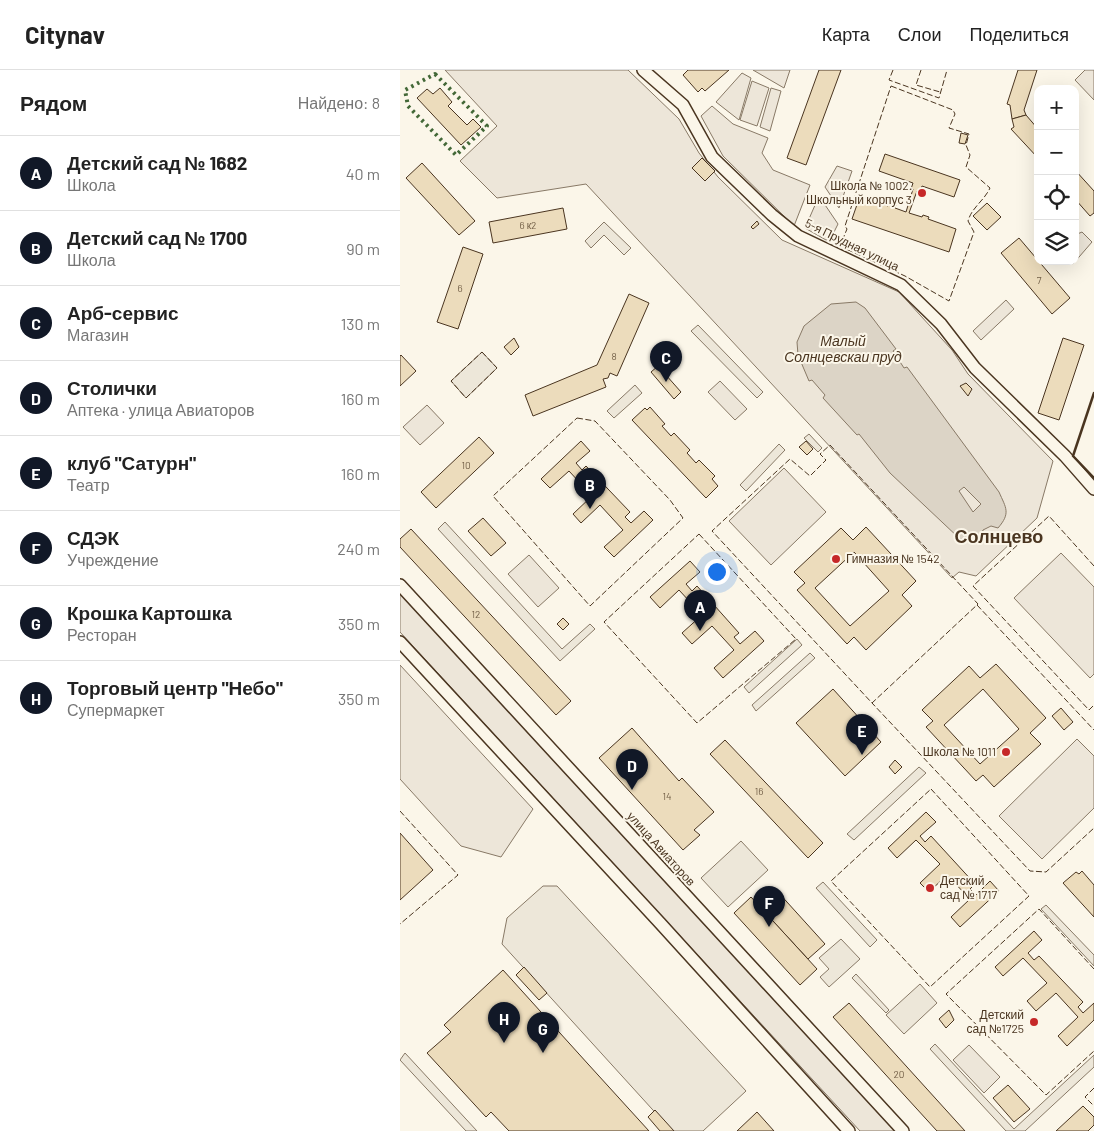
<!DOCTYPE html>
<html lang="ru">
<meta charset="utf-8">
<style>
:root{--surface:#fff;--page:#f2f2f2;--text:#222;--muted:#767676;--line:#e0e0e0;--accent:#111827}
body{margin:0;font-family:Barlow,sans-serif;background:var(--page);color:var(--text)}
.controls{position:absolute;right:15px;top:15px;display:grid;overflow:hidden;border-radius:10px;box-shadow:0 5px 20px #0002}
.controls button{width:45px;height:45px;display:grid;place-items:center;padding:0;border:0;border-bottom:1px solid var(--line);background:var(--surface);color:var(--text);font:25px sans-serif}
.you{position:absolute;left:316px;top:501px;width:18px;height:18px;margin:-12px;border:4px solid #fff;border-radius:50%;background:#1a73e8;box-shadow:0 0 0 8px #1a73e833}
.badge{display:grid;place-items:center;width:32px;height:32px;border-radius:50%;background:var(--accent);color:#fff;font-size:16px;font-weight:700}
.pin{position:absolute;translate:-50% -41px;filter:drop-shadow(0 1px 2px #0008)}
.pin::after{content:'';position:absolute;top:26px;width:18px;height:15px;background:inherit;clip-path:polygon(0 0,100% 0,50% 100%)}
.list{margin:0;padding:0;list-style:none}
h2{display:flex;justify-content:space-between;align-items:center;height:65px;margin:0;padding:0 20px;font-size:21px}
h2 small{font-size:16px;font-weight:400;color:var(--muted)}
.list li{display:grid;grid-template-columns:32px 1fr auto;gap:15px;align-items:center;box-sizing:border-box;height:75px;padding:0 20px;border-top:1px solid var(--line)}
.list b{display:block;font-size:19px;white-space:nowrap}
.list p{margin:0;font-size:16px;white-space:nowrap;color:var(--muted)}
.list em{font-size:16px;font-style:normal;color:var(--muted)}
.icon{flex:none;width:28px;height:28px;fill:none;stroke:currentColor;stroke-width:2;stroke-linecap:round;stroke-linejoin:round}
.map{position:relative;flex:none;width:694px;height:1061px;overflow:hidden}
header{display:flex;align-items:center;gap:30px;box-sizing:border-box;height:70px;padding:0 25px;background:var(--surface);border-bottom:1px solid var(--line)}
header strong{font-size:24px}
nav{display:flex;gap:28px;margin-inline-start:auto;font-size:18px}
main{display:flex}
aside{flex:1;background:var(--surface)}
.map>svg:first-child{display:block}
.green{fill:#ede6d9;stroke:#887966}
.parking{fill:#ede7d9;stroke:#887966}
.water{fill:#dcd4c6;stroke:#887966;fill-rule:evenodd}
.building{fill:#ecdcbc;stroke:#4a3520;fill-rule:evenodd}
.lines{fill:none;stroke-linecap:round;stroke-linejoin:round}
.minor-casing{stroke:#4a3520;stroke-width:14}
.minor{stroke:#fbf6e9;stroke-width:11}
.hedge{stroke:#436837;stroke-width:4;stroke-dasharray:2.5 4;stroke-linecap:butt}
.fence{stroke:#4a3520;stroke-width:1;stroke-dasharray:6 2.5;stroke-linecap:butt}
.wall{stroke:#4a3520;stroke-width:2.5}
.poi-dot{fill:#c62828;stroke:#fbf6e9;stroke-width:2}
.labels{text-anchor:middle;stroke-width:4;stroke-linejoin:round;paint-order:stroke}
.number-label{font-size:10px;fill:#725f47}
.poi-label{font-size:12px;fill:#4a3520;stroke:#fbf6e9;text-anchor:end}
.street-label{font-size:12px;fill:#4a3520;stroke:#fbf6e9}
.water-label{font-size:14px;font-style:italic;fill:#4a3520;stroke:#fbf6e9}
.district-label{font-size:18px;font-weight:bold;fill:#4a3520;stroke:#fbf6e9}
</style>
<header>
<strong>Citynav</strong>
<nav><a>Карта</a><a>Слои</a><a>Поделиться</a></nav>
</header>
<main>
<aside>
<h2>Рядом<small>Найдено: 8</small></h2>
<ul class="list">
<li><span class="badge">A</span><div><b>Детский сад № 1682</b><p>Школа</p></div><em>40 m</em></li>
<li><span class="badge">B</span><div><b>Детский сад № 1700</b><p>Школа</p></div><em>90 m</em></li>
<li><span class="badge">C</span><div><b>Арб-сервис</b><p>Магазин</p></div><em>130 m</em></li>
<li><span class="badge">D</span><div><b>Столички</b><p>Аптека · улица Авиаторов</p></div><em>160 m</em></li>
<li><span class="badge">E</span><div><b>клуб &quot;Сатурн&quot;</b><p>Театр</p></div><em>160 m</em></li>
<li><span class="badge">F</span><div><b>СДЭК</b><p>Учреждение</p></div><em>240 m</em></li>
<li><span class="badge">G</span><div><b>Крошка Картошка</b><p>Ресторан</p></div><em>350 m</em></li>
<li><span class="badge">H</span><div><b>Торговый центр &quot;Небо&quot;</b><p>Супермаркет</p></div><em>350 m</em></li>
</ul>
</aside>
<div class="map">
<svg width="694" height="1061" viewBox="0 0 694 1061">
<rect width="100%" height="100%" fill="#fbf6e9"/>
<!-- green -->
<g class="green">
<path d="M45,0h183l51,49 20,34 19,24 64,63 117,52 53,58 16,24 85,87 -16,57 -61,58 -17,-4 -7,6 -366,-394 -89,14 -37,-37 37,-35z"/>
<path d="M353,0h37l-6,18z"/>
<path d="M685,0h9v30l-19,-20z"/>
<path d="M342,3l9,5 -12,42 -23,-18z"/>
<path d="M352,11l17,7 -12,38 -17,-6z"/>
<path d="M371,18l10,3 -11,40 -10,-4z"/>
<path d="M312,36l21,18 35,14 -6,15 11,17 37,15 -16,41 -71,-70 -22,-40z"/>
<path d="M437,96l15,5 -13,37 -14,-21z"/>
<path d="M419,126l19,28 -7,14 -5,2 -21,-12z"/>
<path d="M682,162l10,10 -19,22 -4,-3h6v-26z"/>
<path d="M606,230l8,9 -33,31 -8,-9z"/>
<path d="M320,311l27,28 -12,11 -27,-28z"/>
<path d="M27,335l17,18 -24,22 -17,-18z"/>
<path d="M384,398l42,44 -55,53 -42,-44z"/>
<path d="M661,483l33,34v87l-4,4 -76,-80z"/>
<path d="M129,485l30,33 -21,19 -30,-33z"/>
<path d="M0,523l496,538h-36l-460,-499z"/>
<path d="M0,595l133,144 -32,48 -40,-11 -61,-67z"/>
<path d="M677,669l17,17v52l-52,51 -43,-43z"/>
<path d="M569,975l31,32 -16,16 -31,-33z"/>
</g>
<!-- parking -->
<g class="parking">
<path d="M204,152l27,26 -7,7 -20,-20 -13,13 -6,-7z"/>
<path d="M298,255l65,67 -6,6 -66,-67z"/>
<path d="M82,282l15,16 -31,30 -15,-17z"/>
<path d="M235,315l7,8 -28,25 -7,-7z"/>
<path d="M409,364l13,14 -4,4 -14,-14z"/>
<path d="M379,374l6,6 -39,41 -6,-6z"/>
<path d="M45,452l117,127 28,-25 5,5 -35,32 -122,-132z"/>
<path d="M397,569l5,6 -53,48 -5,-6z"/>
<path d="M410,583l5,5 -59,53 -4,-6z"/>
<path d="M519,697l7,6 -72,67 -7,-6z"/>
<path d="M341,771l27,29 -40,37 -27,-29z"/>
<path d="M423,812l54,58 -7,7 -54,-59z"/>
<path d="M143,816h14l189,205 -43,40h-31l-170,-187 5,-26z"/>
<path d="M646,835l48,50v11l-53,-57z"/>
<path d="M441,869l19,20 -31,28 -9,-10 9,-8 -10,-11z"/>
<path d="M456,904l33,36 -3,3 -34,-35z"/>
<path d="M520,914l17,19 -33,31 -18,-19z"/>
<path d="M535,974l79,85 80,-74v12l-69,64h-19l-76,-82z"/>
<path d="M5,983l72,78h-11l-66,-71z"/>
</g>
<!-- water -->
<path class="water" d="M456,232l9,6 31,41 -3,2 11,17 3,-1 92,125c7,16 12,21 -1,36l-7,-2 -8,4 -2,7 -10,5 -11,-3 -70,-66 -31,-39 -2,1 -34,-37 2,-3 -13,-15 -3,1 -11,-26 -1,-13 7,-16 27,-22zM564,417l17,17 -8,8 -14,-21z"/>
<!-- building -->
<g class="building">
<path d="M288,0h41l-24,21 -3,-3 -4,4 -15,-17z"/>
<path d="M419,0h22l-35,95 -19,-7z"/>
<path d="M618,0h19l-13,40 2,5 -14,4 -2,-14 -3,-1z"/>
<path d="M40,18l12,14 -4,4 19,19 6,-6 8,8 -20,18 -44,-47 10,-9 6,5z"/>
<path d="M626,45l12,14v29l-27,-29 3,-2 -2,-8z"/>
<path d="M561,63l7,2 -3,9 -6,-1z"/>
<path d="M485,84l75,26 -6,17 -32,-11 -2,6 -3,-1 -8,22 13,4 1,-2 6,2 -1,2 28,10 -7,23 -97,-33 8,-23 28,10 1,-3 7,2 -1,3 11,4 7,-23h-2l2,-6 -34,-12z"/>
<path d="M302,88l13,13 -10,10 -13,-13z"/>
<path d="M22,93l53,58 -16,14 -53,-57z"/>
<path d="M675,100l19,21v22l-4,3 -15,-17z"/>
<path d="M587,133l14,14 -14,13 -14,-14z"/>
<path d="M163,138l4,21 -74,14 -4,-21z"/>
<path d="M357,151l2,3 -6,5 -2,-2z"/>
<path d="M619,168l51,60 -18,16 -51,-61z"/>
<path d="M63,177l20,7 -25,75 -21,-7z"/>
<path d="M229,224l20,9 -32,73 -7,-3 -2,5 -5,1 3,8 -73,29 -8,-21 72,-30z"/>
<path d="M114,268l5,9 -8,8 -7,-8z"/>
<path d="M663,268l21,7 -25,75 -21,-7z"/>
<path d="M1,285l15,16 -16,15v-30z"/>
<path d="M258,296l23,26 -7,7 -23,-27z"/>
<path d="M566,313l6,6 -4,7 -8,-10z"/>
<path d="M250,337l15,17 -3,2 9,10 3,-3 16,17 -3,3 9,10 3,-3 16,16 -3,3 6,7 -12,12 -74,-78 13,-12 2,2z"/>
<path d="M79,367l15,16 -58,55 -15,-16z"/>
<path d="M181,371l9,10 -14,12 6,7 4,-4 44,46 -5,5 6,6 13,-12 9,9 -39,37 -10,-10 19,-17 -23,-25 -19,18 -8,-9 19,-18 -23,-25 -19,17 -9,-9z"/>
<path d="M406,371l7,8 -6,6 -8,-8z"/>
<path d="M83,448l23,25 -15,13 -23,-25z"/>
<path d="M466,457l50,54 -14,14 10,11 -46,44 -12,-13 -7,7 -50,-54 8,-7 -11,-11 47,-44 12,12zM454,482l35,39 -39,35 -35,-38z"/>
<path d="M11,459l160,172 -15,14 -156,-168v-8z"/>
<path d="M290,491l10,11 -14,12 6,7 5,-5 42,47 -5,4 6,7 15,-13 9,10 -41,37 -9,-10 20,-18 -22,-24 -20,18 -10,-11 20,-18 -23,-25 -19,18 -10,-11z"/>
<path d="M163,548l6,6 -6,6 -6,-6z"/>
<path d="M596,594l50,54 -16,15 11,11 -47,43 -11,-12 -7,6 -50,-54 7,-6 -11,-11 47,-44 11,12zM583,619l36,40 -39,35 -36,-39z"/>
<path d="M433,619l48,53 -36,34 -49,-53z"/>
<path d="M661,638l12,14 -9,8 -12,-14z"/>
<path d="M232,658l47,53 3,-3 32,34 -20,18 6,5 -17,15 -84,-92z"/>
<path d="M325,670l98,103 -15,15 -98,-104z"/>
<path d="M495,690l7,7 -7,7 -6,-7z"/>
<path d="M526,742l10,10 -16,14 5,6 6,-6 44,48 -5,5 6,6 14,-14 9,10 -39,36 -9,-10 19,-18 -23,-24 -18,17 -9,-9 20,-19 -24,-24 -19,18 -9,-10z"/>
<path d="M0,763l33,37 -33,30z"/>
<path d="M682,801l12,14v32l-31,-34 13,-11 3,2z"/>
<path d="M377,821l48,53 -17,15 -49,-53z"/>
<path d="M351,827l66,72 -17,16 -66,-72z"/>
<path d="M634,861l8,9 -14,13 6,7 5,-4 44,46 -5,5 5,6 11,-10v17l-27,26 -9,-10 20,-19 -22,-24 -20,18 -9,-10 20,-18 -24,-25 -20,18 -8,-9z"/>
<path d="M124,897l23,26 -8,7 -23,-25z"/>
<path d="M103,900l85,94 61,67h-140l-18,-19 -5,5 -59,-64 24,-21 -7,-7z"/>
<path d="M449,933l116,128h-28l-104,-114z"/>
<path d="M549,940l5,10 -8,8 -7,-9z"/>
<path d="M608,1015l22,24 -16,13 -21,-24z"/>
<path d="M683,1036l11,11v8l-6,6h-32z"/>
<path d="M255,1040l19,21h-14l-12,-14z"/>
<path d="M357,1042l17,19h-37z"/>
</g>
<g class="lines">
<defs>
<g id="minor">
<path d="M243,0l40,35 29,52 60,58 26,21 103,49 40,39 34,44 90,88 29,33"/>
<path d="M0,515l503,546"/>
<path d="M0,572l260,281 189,208"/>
</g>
</defs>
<!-- minor casing -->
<use href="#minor" class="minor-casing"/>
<!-- minor -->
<use href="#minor" class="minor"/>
<!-- hedge -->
<path class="hedge" d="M35,4l52,52 -31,29 -48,-49 -3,-16z"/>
<!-- fence -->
<g class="fence">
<path d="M493,0l-4,10 50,18 8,-28"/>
<path d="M521,0l-5,15 24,7"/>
<path d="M491,16l62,24 2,4 -6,14 20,6 -3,11 4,10 -4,12 24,21c-6,13 -18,19 -22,33l6,11 -25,69 -44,-25 -61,-28 -2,-7 5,-12 -2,-3z"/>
<path d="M82,282l15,16 -31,30 -15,-17z"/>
<path d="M177,348l18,3 75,79 13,18 -93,88 -97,-110z"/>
<path d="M430,375l148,159 -106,99 -160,-172 78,-72 20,17 16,-16 -6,-6z"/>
<path d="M299,464l97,105 -99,84 -93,-101z"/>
<path d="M694,496l-45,-50 -76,70 116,124 5,-5"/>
<path d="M577,535l117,125"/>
<path d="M473,632l-1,1 158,168 16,1 48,-44"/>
<path d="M531,719l98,107 -99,91 -99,-106z"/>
<path d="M0,741l58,64 -58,49"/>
<path d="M694,899l-55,-60 -93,85 100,101 48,-44"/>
<path d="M694,1018l-9,9 9,9"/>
</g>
<!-- wall -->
<path class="wall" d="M694,323l-21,63 21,22"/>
</g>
<!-- markers -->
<g class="poi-dot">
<circle cx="522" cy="123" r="5"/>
<circle cx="436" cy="489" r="5"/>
<circle cx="606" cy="682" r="5"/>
<circle cx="530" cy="818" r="5"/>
<circle cx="634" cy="952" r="5"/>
</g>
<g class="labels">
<!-- number labels -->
<g class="number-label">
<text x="128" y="159">6 к2</text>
<text x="639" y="214">7</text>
<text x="60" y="222">6</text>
<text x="214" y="290">8</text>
<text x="66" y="399">10</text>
<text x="76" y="548">12</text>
<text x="359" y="725">16</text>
<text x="267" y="730">14</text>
<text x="499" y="1008">20</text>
</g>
<!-- poi labels -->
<g class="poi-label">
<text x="512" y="120">Школа № 1002.<tspan x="512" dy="14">Школьный корпус 3</tspan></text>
<text x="446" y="493" text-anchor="start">Гимназия № 1542</text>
<text x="596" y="686">Школа № 1011</text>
<text x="540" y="815" text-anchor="start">Детский<tspan x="540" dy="14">сад № 1717</tspan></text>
<text x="624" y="949">Детский<tspan x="624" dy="14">сад №1725</tspan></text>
</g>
<!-- street labels -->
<g class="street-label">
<text transform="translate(452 175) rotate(26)" y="4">5-я Прудная улица</text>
<text transform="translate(261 779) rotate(48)" y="4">улица Авиаторов</text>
</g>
<!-- water labels -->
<g class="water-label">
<text x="443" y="276">Малый<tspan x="443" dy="16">Солнцевскаи пруд</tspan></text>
</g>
<!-- district labels -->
<g class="district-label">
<text x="599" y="473">Солнцево</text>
</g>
</g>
</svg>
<div class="controls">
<button>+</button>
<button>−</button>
<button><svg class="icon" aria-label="locate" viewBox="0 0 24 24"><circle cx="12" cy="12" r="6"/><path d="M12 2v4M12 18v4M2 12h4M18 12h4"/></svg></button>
<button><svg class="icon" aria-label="layers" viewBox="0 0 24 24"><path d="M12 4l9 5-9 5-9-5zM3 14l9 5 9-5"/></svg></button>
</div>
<div class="you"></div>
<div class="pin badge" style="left:300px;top:561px">A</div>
<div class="pin badge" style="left:190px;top:439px">B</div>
<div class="pin badge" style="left:266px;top:312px">C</div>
<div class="pin badge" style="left:232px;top:720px">D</div>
<div class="pin badge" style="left:462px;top:685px">E</div>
<div class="pin badge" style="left:369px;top:857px">F</div>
<div class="pin badge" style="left:143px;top:983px">G</div>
<div class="pin badge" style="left:104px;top:973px">H</div>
</div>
</main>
